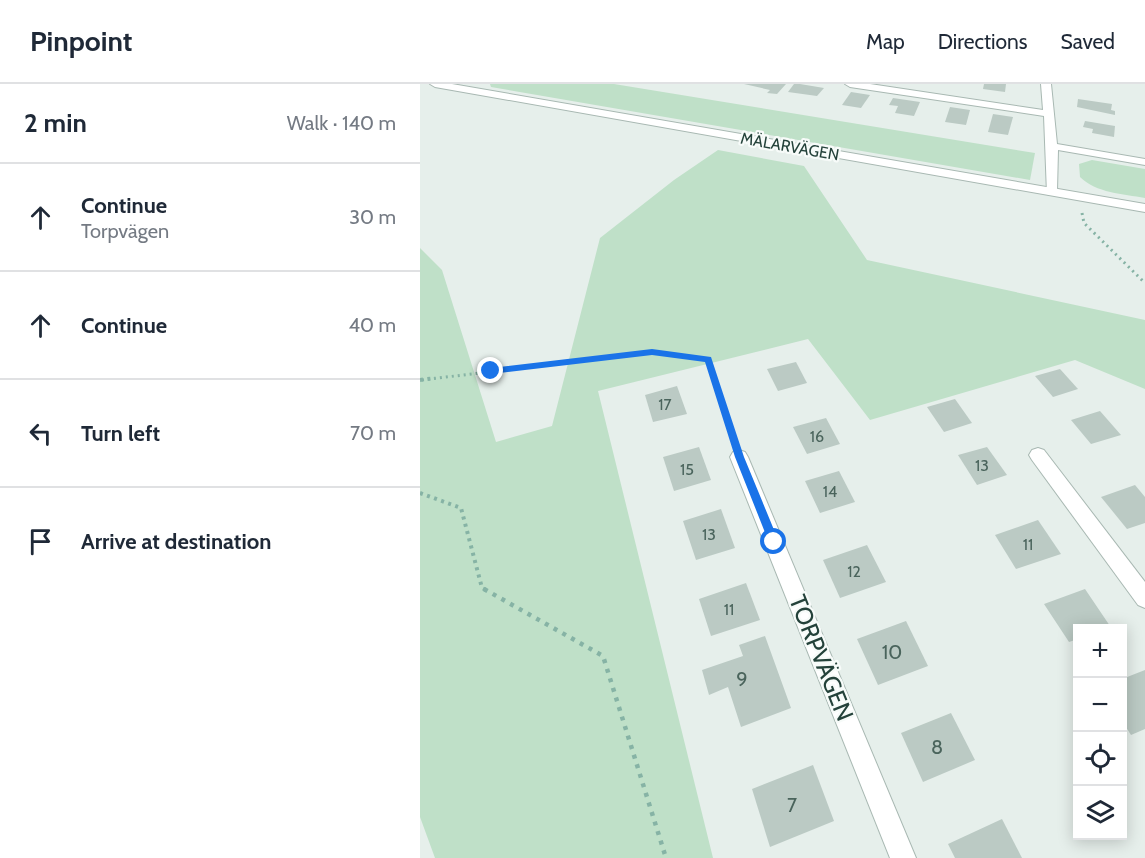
<!DOCTYPE html>
<meta charset="utf-8">
<style>
:root{--surface:#fff;--page:#f2f2f3;--text:#1f2937;--muted:#747a83;--line:#e0e1e3}
body{margin:0;font-family:Cabin,sans-serif;background:var(--page);color:var(--text)}
.controls{position:absolute;right:18px;bottom:18px;display:grid;overflow:hidden;border-radius:0px;box-shadow:0 3px 15px #0003}
.controls button{width:54px;height:54px;display:grid;place-items:center;padding:0;border:0;border-bottom:2px solid var(--line);background:var(--surface);color:var(--text);font:30px sans-serif}
.stop{position:absolute;width:18px;height:18px;margin:-14px;border:4px solid #1a73e8;border-radius:50%;background:#fff}
.stop.end{background:#1a73e8;border-color:#fff;box-shadow:0 2px 6px #0008}
.list{margin:0;padding:0;list-style:none}
h2{display:flex;justify-content:space-between;align-items:center;height:78px;margin:0;padding:0 24px;font-size:26px}
h2 small{font-size:20px;font-weight:400;color:var(--muted)}
.list li{display:grid;grid-template-columns:39px 1fr auto;gap:18px;align-items:center;box-sizing:border-box;height:108px;padding:0 24px;border-top:2px solid var(--line)}
.list b{display:block;font-size:22px;white-space:nowrap}
.list p{margin:0;font-size:20px;white-space:nowrap;color:var(--muted)}
.list em{font-size:20px;font-style:normal;color:var(--muted)}
.icon{flex:none;width:33px;height:33px;fill:none;stroke:currentColor;stroke-width:2;stroke-linecap:round;stroke-linejoin:round}
.map{position:relative;flex:none;width:725px;height:774px;overflow:hidden}
header{display:flex;align-items:center;gap:36px;box-sizing:border-box;height:84px;padding:0 30px;background:var(--surface);border-bottom:2px solid var(--line)}
header strong{font-size:28px}
nav{display:flex;gap:33px;margin-inline-start:auto;font-size:21px}
main{display:flex}
aside{flex:1;background:var(--surface)}
.map>svg:first-child{display:block}
.green{fill:#bfe0c8}
.building{fill:#bbcac4}
.lines{fill:none;stroke-linecap:round;stroke-linejoin:round}
.minor-casing{stroke:#a8b8b2;stroke-width:2}
.tertiary-casing{stroke:#a8b8b2;stroke-width:2}
.path-far2{stroke:#86b3a5;stroke-width:3;stroke-dasharray:2 4;stroke-linecap:butt}
.path-far1{stroke:#86b3a5;stroke-width:4;stroke-dasharray:3 4.5;stroke-linecap:butt}
.path{stroke:#86b3a5;stroke-width:4.5;stroke-dasharray:4 6;stroke-linecap:butt}
.minor{fill:#fff;fill-rule:evenodd}
.tertiary{fill:#fff;fill-rule:evenodd}
.route{fill:#1a73e8}
.labels{text-anchor:middle;stroke-width:4.5;stroke-linejoin:round;paint-order:stroke}
.far-street-label{font-size:16px;fill:#24423a;stroke:#f7fbf9}
.number-label{font-size:16px;fill:#4a645c}
.near-number-label{font-size:20px;fill:#4a645c}
.near-street-label{font-size:24px;fill:#24423a;stroke:#f7fbf9}
</style>
<header>
<strong>Pinpoint</strong>
<nav><a>Map</a><a>Directions</a><a>Saved</a></nav>
</header>
<main>
<aside>
<h2>2 min<small>Walk · 140 m</small></h2>
<ul class="list">
<li><svg class="icon" aria-label="ahead" viewBox="0 0 24 24"><path d="M12 20V5M6 11l6-6 6 6"/></svg><div><b>Continue</b><p>Torpvägen</p></div><em>30 m</em></li>
<li><svg class="icon" aria-label="ahead" viewBox="0 0 24 24"><path d="M12 20V5M6 11l6-6 6 6"/></svg><div><b>Continue</b></div><em>40 m</em></li>
<li><svg class="icon" aria-label="left" viewBox="0 0 24 24"><path d="M17 20v-9H6M10 6l-5 5 5 5"/></svg><div><b>Turn left</b></div><em>70 m</em></li>
<li><svg class="icon" aria-label="arrive" viewBox="0 0 24 24"><path d="M6 21V4h12l-3 4 3 4H6"/></svg><div><b>Arrive at destination</b></div></li>
</ul>
</aside>
<div class="map">
<svg width="725" height="774" viewBox="0 0 725 774">
<rect width="100%" height="100%" fill="#e6efeb"/>
<!-- green -->
<g class="green">
<path d="M70,0h124l421,69 -5,27 -539,-93z"/>
<path d="M298,66l86,16 63,94 278,60v69l-70,-29 -205,60 -62,-81 -210,52 115,467h-278l-15,-41v-569l22,22 54,172 56,-16 48,-188 74,-58z"/>
<path d="M672,76l53,9v29c-22,-4 -49,-5 -65,-21l-1,-13z"/>
</g>
<!-- building -->
<g class="building">
<path d="M324,0h42l-9,10 -10,-1 3,-3z"/>
<path d="M374,0h6l24,4 -7,8 -29,-4z"/>
<path d="M564,0h22l-1,8 -22,-3z"/>
<path d="M431,8l19,3 -9,13 -19,-3z"/>
<path d="M473,14l27,4 -6,14 -19,-3 3,-7 -9,-1z"/>
<path d="M658,15l34,5 -1,6 4,1v4l-38,-8z"/>
<path d="M530,23l20,3 -4,15 -21,-3z"/>
<path d="M573,30l20,3 -5,18 -20,-3z"/>
<path d="M665,37l30,5 -1,11 -22,-4 1,-4 -10,-2z"/>
<path d="M376,278l11,21 -29,8 -11,-22z"/>
<path d="M640,285l18,20 -25,8 -18,-21z"/>
<path d="M257,302l10,28 -34,8 -8,-27z"/>
<path d="M535,315l17,24 -28,9 -17,-25z"/>
<path d="M680,327l21,24 -30,9 -20,-24z"/>
<path d="M406,334l14,26 -33,10 -14,-27z"/>
<path d="M279,363l12,33 -37,11 -11,-34z"/>
<path d="M567,363l20,28 -30,10 -19,-30z"/>
<path d="M419,387l16,31 -35,11 -15,-32z"/>
<path d="M715,401l10,12v26l-18,6 -26,-32z"/>
<path d="M301,425l14,39 -39,12 -13,-39z"/>
<path d="M618,436l23,34 -45,15 -21,-34z"/>
<path d="M447,461l19,37 -46,16 -17,-38z"/>
<path d="M326,499l14,37 -49,16 -12,-37z"/>
<path d="M665,505l25,37 -6,2h-26v11l-9,3 -25,-38z"/>
<path d="M486,537l22,45 -50,19 -21,-46z"/>
<path d="M345,552l26,72 -50,19 -13,-40 -19,8 -7,-25 41,-14 -4,-11z"/>
<path d="M725,586v59l-14,6 -9,-14v-42z"/>
<path d="M531,629l24,47 -52,22 -22,-49z"/>
<path d="M393,681l21,56 -64,26 -18,-58z"/>
<path d="M582,735l20,39h-67l-7,-14z"/>
</g>
<g class="lines">
<defs>
<g id="minor">
<path d="M425,0h25l173,26 -2,-26h10l6,60 88,15v6l-87,-15 -1,41 -6,4 -4,-1 -3,-78 -194,-29z"/>
<path d="M618,364l6,2 101,132v26l-7,-3 -106,-145 -3,-5 3,-5z"/>
<path d="M319,366l6,2 3,5 168,401h-26l-160,-401 3,-5z"/>
</g>
<path id="tertiary" d="M10,0h22l693,120v8l-710,-125z"/>
</defs>
<!-- minor casing -->
<use href="#minor" class="minor-casing"/>
<!-- tertiary casing -->
<use href="#tertiary" class="tertiary-casing"/>
<!-- path-far2 -->
<g class="path-far2">
<path d="M662,129l2,10 61,60"/>
<path d="M2,296l230,-28 56,8 6,20"/>
</g>
<!-- path-far1 -->
<g class="path-far1">
<path d="M294,294l20,61"/>
<path d="M0,296l15,-2"/>
<path d="M0,409l41,15 21,80 4,2"/>
</g>
<!-- path -->
<path class="path" d="M64,505l119,67 63,202"/>
<!-- minor -->
<use href="#minor" class="minor"/>
<!-- tertiary -->
<use href="#tertiary" class="tertiary"/>
</g>
<!-- route -->
<path class="route" d="M232,265l59,8 33,100 35,85 -1,3h-8l-35,-88 -30,-95 -53,-7 -161,19 -4,-3 4,-3z"/>
<g class="labels">
<!-- far-street labels -->
<g class="far-street-label">
<text transform="translate(370 62) rotate(10)" y="6">MÄLARVÄGEN</text>
</g>
<!-- number labels -->
<g class="number-label">
<text x="245" y="326">17</text>
<text x="397" y="358">16</text>
<text x="562" y="387">13</text>
<text x="267" y="391">15</text>
<text x="410" y="413">14</text>
<text x="289" y="456">13</text>
<text x="608" y="466">11</text>
<text x="434" y="493">12</text>
<text x="309" y="531">11</text>
</g>
<!-- near-number labels -->
<g class="near-number-label">
<text x="472" y="575">10</text>
<text x="322" y="602">9</text>
<text x="517" y="670">8</text>
<text x="372" y="728">7</text>
</g>
<!-- near-street labels -->
<g class="near-street-label">
<text transform="translate(401 574) rotate(68)" y="8">TORPVÄGEN</text>
</g>
</g>
</svg>
<div class="controls">
<button>+</button>
<button>−</button>
<button><svg class="icon" aria-label="locate" viewBox="0 0 24 24"><circle cx="12" cy="12" r="6"/><path d="M12 2v4M12 18v4M2 12h4M18 12h4"/></svg></button>
<button><svg class="icon" aria-label="layers" viewBox="0 0 24 24"><path d="M12 4l9 5-9 5-9-5zM3 14l9 5 9-5"/></svg></button>
</div>
<div class="stop" style="left:354px;top:458px"></div>
<div class="stop end" style="left:71px;top:287px"></div>
</div>
</main>
